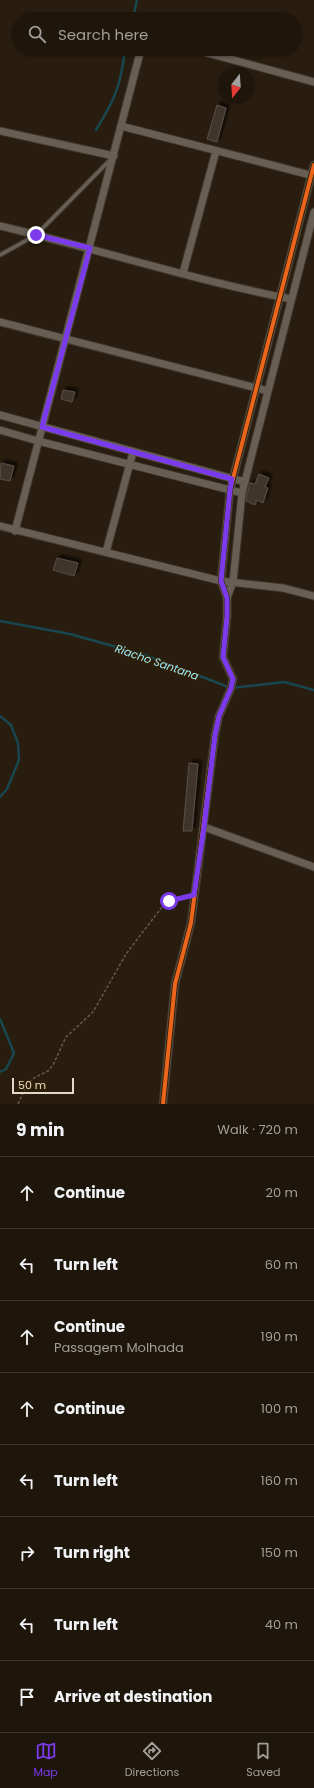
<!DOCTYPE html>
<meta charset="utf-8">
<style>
:root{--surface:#1e160a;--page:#261f13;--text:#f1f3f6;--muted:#a19f9c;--line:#3c352b;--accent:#7c3aed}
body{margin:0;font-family:Poppins,sans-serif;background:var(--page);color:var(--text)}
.compass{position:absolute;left:218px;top:68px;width:36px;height:36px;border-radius:50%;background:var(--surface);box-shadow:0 1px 3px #0004;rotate:197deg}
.scale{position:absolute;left:12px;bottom:10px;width:62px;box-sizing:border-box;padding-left:4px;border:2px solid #e5d8c9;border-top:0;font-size:11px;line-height:14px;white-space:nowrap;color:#e5d8c9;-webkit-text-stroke:3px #321f04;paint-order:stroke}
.stop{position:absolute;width:12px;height:12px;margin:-9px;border:3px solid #7c3aed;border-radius:50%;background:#fff}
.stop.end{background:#7c3aed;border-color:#fff;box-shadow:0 1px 4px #0008}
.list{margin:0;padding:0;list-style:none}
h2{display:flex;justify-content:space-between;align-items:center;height:52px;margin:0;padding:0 16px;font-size:17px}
h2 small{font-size:13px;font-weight:400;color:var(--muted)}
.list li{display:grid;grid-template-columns:26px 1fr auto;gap:12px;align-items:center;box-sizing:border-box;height:72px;padding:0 16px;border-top:1px solid var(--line)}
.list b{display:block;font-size:15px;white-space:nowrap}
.list p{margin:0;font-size:13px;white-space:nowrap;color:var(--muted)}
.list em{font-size:13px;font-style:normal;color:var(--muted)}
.icon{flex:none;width:22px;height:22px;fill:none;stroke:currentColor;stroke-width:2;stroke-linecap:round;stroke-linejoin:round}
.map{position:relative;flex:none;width:314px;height:1104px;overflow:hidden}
.search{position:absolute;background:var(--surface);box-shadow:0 1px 3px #0004;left:12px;right:12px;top:12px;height:44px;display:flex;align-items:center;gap:10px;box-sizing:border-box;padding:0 14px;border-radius:22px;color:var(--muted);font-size:15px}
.sheet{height:628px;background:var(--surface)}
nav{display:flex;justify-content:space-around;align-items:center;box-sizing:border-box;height:56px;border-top:1px solid var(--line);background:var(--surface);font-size:11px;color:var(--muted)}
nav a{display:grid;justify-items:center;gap:2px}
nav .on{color:var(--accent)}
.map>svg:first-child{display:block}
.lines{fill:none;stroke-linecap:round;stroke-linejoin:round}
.stream{stroke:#194750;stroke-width:2.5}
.building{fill:#40352c;stroke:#5a4e46;filter:url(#shadow)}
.service-casing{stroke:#3f362c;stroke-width:5.5}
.minor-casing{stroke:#3f362c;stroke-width:9}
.path{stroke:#645c51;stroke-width:1.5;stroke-dasharray:3 2;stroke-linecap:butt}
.service{stroke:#675e54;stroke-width:3.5}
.minor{stroke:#675e54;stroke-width:7}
.cycleway-casing{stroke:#321f04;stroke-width:6}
.cycleway{stroke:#eb651d;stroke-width:4}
.route{stroke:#7c3aed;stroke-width:5}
.labels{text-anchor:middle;stroke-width:3;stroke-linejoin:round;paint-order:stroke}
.water-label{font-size:11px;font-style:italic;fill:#9decff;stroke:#321f04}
</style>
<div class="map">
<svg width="314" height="1104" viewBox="0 0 314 1104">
<defs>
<filter id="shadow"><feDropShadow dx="3.5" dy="-3.5" stdDeviation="1" flood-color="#0009"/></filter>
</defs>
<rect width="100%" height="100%" fill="#281d0e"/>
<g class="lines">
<!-- stream -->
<g class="stream">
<path d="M133,19l4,-19"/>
<path d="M96,130c19,-31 25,-45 29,-81"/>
<path d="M0,621l70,13 75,21 86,33 53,-6 30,8"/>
<path d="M0,716l11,9 7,18 1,17 -12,29 -7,8"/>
<path d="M0,1019l14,34 -8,16 -6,3"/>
</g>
</g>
<!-- building -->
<g class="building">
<path d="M217,105l9,3 -9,34 -10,-3z"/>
<path d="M63,390l12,2 -3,10 -11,-3z"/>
<path d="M1,463l13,3 -4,15 -10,-2z"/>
<path d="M259,474l10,4 -4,9 3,1 -5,15 -6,-3 -2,5 -9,-4 1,-7 3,-11 5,1z"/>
<path d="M57,558l21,5 -4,13 -21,-6z"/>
<path d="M189,763l9,1 -6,67h-9z"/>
</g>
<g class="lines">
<defs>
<path id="service" d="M0,255l36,-20 74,-75"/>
<g id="minor">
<path d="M193,49l121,33"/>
<path d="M121,126l193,50"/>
<path d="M0,131l114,25"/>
<path d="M0,226c97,23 193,54 291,73"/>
<path d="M183,273l33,-122"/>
<path d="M0,322l268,69"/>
<path d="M0,415l245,67"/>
<path d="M0,430l38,11 204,52"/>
<path d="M0,526l221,55 62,7 31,8"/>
<path d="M15,531l126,-482"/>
<path d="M106,552l27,-100"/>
<path d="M227,598l6,-16 9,-89 72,-281"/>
<path d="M204,827l110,40"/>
<path d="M163,1104l12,-120 16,-61 24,-188 4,-19 12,-28 2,-9 -10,-22 4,-40v-19l-6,-17 9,-91 84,-325"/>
</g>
</defs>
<!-- service casing -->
<use href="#service" class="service-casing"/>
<!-- minor casing -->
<use href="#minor" class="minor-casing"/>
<!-- path -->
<path class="path" d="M18,1104l9,-20 7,-6 14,-7 5,-6 13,-28 27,-25 33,-58 36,-47 7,-6 19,-5"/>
<!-- service -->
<use href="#service" class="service"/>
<!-- minor -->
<use href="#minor" class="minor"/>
<defs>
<path id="cycleway" d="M163,1104l12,-120 16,-61 24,-188 4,-19 12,-28 2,-9 -10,-22 4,-40v-19l-6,-17 9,-91 84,-325"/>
</defs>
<!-- cycleway casing -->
<use href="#cycleway" class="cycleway-casing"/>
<!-- cycleway -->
<use href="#cycleway" class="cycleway"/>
</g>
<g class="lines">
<!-- route -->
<path class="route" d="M36,235l54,13 -48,179 190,52 -2,11 -9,91 6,17v19l-4,40 10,22 -2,9 -12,28 -4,19 -11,92 -10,68 -25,6"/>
</g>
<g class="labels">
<!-- water labels -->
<g class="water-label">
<text transform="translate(157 662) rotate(19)" y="4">Riacho Santana</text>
</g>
</g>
</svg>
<svg class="compass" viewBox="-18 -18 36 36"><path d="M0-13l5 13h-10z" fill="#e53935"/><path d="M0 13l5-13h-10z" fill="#a19f9c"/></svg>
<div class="scale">50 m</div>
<div class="stop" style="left:169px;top:901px"></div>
<div class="stop end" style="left:36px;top:235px"></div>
<div class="search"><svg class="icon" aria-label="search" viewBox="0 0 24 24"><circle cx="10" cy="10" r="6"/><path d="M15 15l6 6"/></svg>Search here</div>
</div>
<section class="sheet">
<h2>9 min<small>Walk · 720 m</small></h2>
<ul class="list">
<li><svg class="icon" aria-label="ahead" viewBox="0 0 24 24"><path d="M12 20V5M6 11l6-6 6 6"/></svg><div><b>Continue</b></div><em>20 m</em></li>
<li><svg class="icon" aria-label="left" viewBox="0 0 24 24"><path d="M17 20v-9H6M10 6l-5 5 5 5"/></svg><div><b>Turn left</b></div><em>60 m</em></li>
<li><svg class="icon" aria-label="ahead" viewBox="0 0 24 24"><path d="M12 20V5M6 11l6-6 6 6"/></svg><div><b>Continue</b><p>Passagem Molhada</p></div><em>190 m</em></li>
<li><svg class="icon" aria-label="ahead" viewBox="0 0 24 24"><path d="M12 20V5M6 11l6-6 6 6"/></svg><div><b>Continue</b></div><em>100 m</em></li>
<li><svg class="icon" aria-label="left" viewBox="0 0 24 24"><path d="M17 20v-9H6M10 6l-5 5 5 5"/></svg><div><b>Turn left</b></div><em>160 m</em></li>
<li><svg class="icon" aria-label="right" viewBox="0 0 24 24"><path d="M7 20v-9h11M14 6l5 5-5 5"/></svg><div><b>Turn right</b></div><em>150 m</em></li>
<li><svg class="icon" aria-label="left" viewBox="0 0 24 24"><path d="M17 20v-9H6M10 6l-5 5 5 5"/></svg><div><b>Turn left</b></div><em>40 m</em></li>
<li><svg class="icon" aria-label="arrive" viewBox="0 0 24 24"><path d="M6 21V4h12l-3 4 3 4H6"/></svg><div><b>Arrive at destination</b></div></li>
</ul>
</section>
<nav>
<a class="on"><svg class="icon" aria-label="map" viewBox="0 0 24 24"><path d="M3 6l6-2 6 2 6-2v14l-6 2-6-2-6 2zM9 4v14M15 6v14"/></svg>Map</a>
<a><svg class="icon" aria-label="directions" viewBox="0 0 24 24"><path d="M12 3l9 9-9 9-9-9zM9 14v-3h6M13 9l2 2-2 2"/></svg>Directions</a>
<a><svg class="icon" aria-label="saved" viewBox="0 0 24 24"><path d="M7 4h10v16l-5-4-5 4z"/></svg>Saved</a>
</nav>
